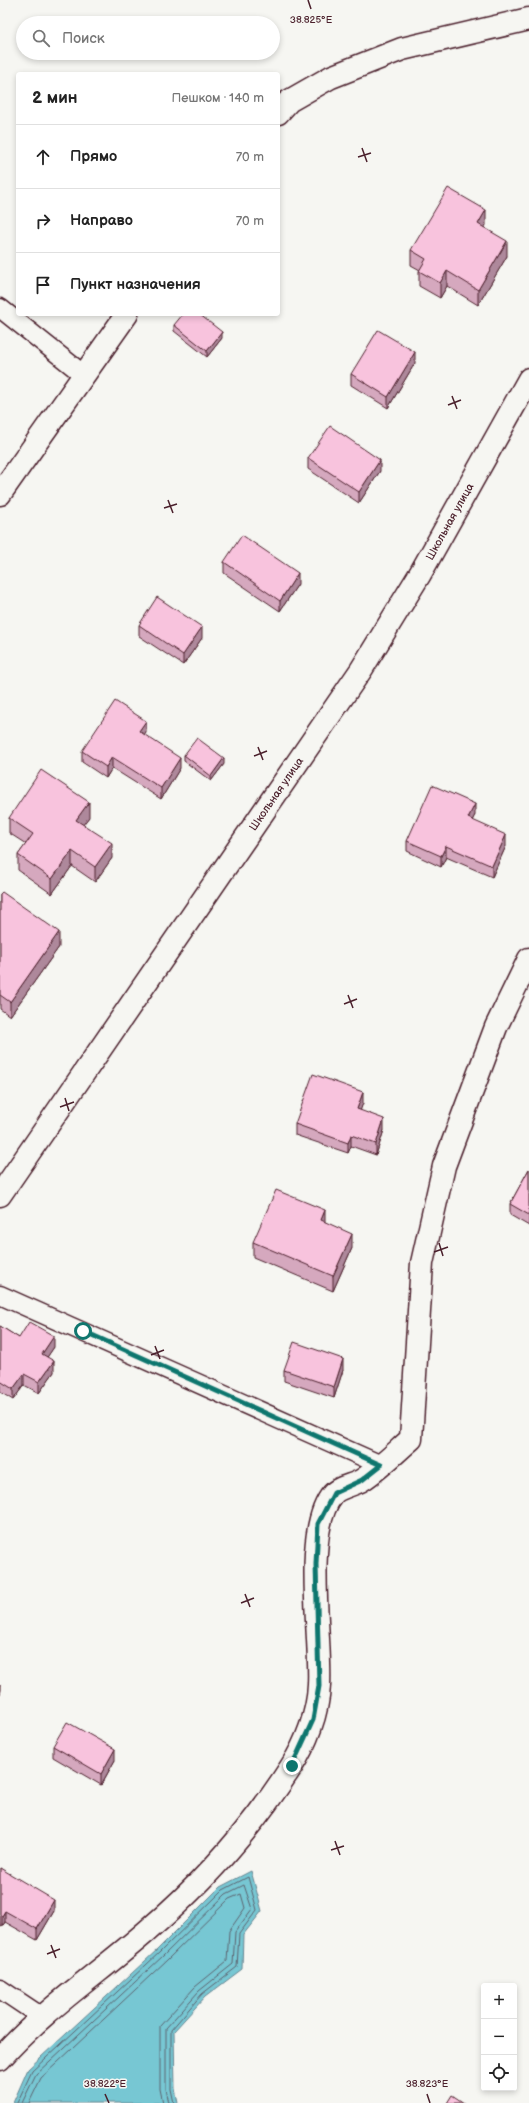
<!DOCTYPE html>
<html lang="ru">
<meta charset="utf-8">
<style>
:root{--surface:#fff;--page:#f2f2f2;--text:#222;--muted:#767676;--line:#e0e0e0}
body{margin:0;font-family:"Balsamiq Sans",sans-serif;background:var(--page);color:var(--text)}
.controls{position:absolute;right:12px;bottom:12px;display:grid;overflow:hidden;border-radius:4px;box-shadow:0 2px 6px #0003}
.controls button{width:36px;height:36px;display:grid;place-items:center;padding:0;border:0;border-bottom:1px solid var(--line);background:var(--surface);color:var(--text);font:20px sans-serif}
.stop{position:absolute;width:12px;height:12px;margin:-9px;border:3px solid #0f766e;border-radius:50%;background:#fff}
.stop.end{background:#0f766e;border-color:#fff;box-shadow:0 1px 4px #0008}
.list{margin:0;padding:0;list-style:none}
h2{display:flex;justify-content:space-between;align-items:center;height:52px;margin:0;padding:0 16px;font-size:17px}
h2 small{font-size:13px;font-weight:400;color:var(--muted)}
.list li{display:grid;grid-template-columns:26px 1fr auto;gap:12px;align-items:center;box-sizing:border-box;height:64px;padding:0 16px;border-top:1px solid var(--line)}
.list b{display:block;font-size:15px;white-space:nowrap}
.list em{font-size:13px;font-style:normal;color:var(--muted)}
.icon{flex:none;width:22px;height:22px;fill:none;stroke:currentColor;stroke-width:2;stroke-linecap:round;stroke-linejoin:round}
.map{position:relative;flex:none;width:529px;height:2103px;overflow:hidden}
.search{position:absolute;background:var(--surface);box-shadow:0 2px 6px #0003;left:16px;top:16px;width:264px;height:44px;display:flex;align-items:center;gap:10px;box-sizing:border-box;padding:0 14px;border-radius:22px;color:var(--muted);font-size:15px}
.panel{position:absolute;background:var(--surface);box-shadow:0 2px 6px #0003;left:16px;top:72px;width:264px;height:244px;border-radius:4px}
.map>svg:first-child{display:block}
.water{fill:#77c7d3;stroke:#658490}
.lines{fill:none;stroke-linecap:round;stroke-linejoin:round}
.shore{stroke:#5c626e;stroke-width:1}
.service-casing{stroke:#4a1f2b;stroke-width:21}
.minor-casing{stroke:#4a1f2b;stroke-width:25}
.service{stroke:#f6f6f2;stroke-width:18}
.minor{stroke:#f6f6f2;stroke-width:22}
.wall{fill:#d5a8be;stroke:#4a1f2b}
.shaded-wall{fill:#ae889b;stroke:#4a1f2b}
.building{fill:#f8c3dd;stroke:#4a1f2b}
.route{stroke:#0f766e;stroke-width:5}
.ticks{fill:none;stroke:#4a1f2b;stroke-width:1.5}
.labels{text-anchor:middle;stroke-width:3;stroke-linejoin:round;paint-order:stroke}
.street-label{font-size:11px;fill:#4a1f2b;stroke:#f6f6f2}
.ticks-label{font-size:10px;text-anchor:middle;fill:#4a1f2b;stroke:#f6f6f2;stroke-width:3;stroke-linejoin:round;paint-order:stroke}
</style>
<div class="map">
<svg width="529" height="2103" viewBox="0 0 529 2103">
<rect width="100%" height="100%" fill="#f6f6f2"/>
<filter id="ink" filterUnits="userSpaceOnUse"><feTurbulence type="fractalNoise" baseFrequency=".025" numOctaves="2"/><feDisplacementMap in="SourceGraphic" scale="8" xChannelSelector="R" yChannelSelector="G"/><feConvolveMatrix kernelMatrix="1 2 1 2 8 2 1 2 1" color-interpolation-filters="sRGB"/></filter>
<g filter="url(#ink)">
<!-- water -->
<path class="water" d="M251,1871l11,40 -19,24 -1,34 -37,28 -31,34 1,58 3,14h-165l15,-34 129,-119 63,-63z"/>
<g class="lines">
<!-- shore -->
<g class="shore">
<path d="M17,2103l15,-32 128,-119 63,-62 25,-13 9,33 -18,24 -2,33 -35,27 -31,36v59l3,14"/>
<path d="M22,2103l14,-29 127,-118 63,-62 18,-9 8,24 -17,23 -2,32 -34,27 -33,37v61l3,14"/>
<path d="M29,2103l12,-25 126,-118 62,-61 12,-5 4,14 -16,23 -2,30 -32,26 -35,39v63l3,14"/>
</g>
<defs>
<g id="service">
<path d="M0,308l84,67"/>
<path d="M0,1295l381,170"/>
<path d="M0,1989l42,28"/>
</g>
<g id="minor">
<path d="M278,113l11,-12 42,-24 71,-28 127,-30"/>
<path d="M0,494l127,-180"/>
<path id="s1" d="M0,1195l361,-525 59,-96 109,-195"/>
<path d="M0,2059c43,-49 98,-85 147,-128 55,-47 105,-103 144,-164 15,-23 27,-54 28,-82 3,-47 -17,-155 14,-191 6,-7 21,-9 29,-14 17,-11 33,-27 49,-41l11,-176 22,-97 52,-139 33,-68"/>
</g>
</defs>
<!-- service casing -->
<use href="#service" class="service-casing"/>
<!-- minor casing -->
<use href="#minor" class="minor-casing"/>
<!-- service -->
<use href="#service" class="service"/>
<!-- minor -->
<use href="#minor" class="minor"/>
</g>
<!-- wall -->
<g class="wall">
<path d="M486,225l-2,3 23,28 -29,49 -31,-19 -7,12 -21,-12v-15l1,-1 -9,-5v-15z"/>
<path d="M174,325l48,13 -15,19 -33,-26z"/>
<path d="M415,363l-27,45 -37,-23v-11z"/>
<path d="M308,458l72,13 -21,32 -51,-34z"/>
<path d="M224,562l74,22 -18,27 -56,-38z"/>
<path d="M139,625l63,13 -19,27 -44,-29z"/>
<path d="M146,732l-2,2 36,34 -19,31 -49,-31 -6,10 -24,-16v-11z"/>
<path d="M184,755l40,9 -13,17 -27,-20z"/>
<path d="M475,815l-3,5 34,26 -14,31 -46,-20 -5,10 -34,-16v-10z"/>
<path d="M89,817l-6,7 29,34 -17,24 -23,-16 -20,28 -34,-24v-15l8,-11 -17,-11v-15z"/>
<path d="M0,894l59,53 -49,69 -10,-7z"/>
<path d="M363,1103l-3,7 24,20 -8,25 -25,-9 -3,7 -53,-18v-11z"/>
<path d="M529,1169v57l-19,-11v-11z"/>
<path d="M325,1222l27,26 -19,43 -80,-34v-15z"/>
<path d="M0,1326l19,12 35,9 -7,10 7,15 -15,21 -15,-8 -11,15 -13,-8z"/>
<path d="M284,1370h59l-9,28 -50,-17z"/>
<path d="M53,1746l62,14 -14,25 -48,-28z"/>
<path d="M0,1868l54,43 -17,29 -32,-18 -3,5 -2,-1z"/>
</g>
<!-- shaded-wall -->
<g class="shaded-wall">
<path d="M486,210v15l-8,14v-15z"/>
<path d="M507,241v15l-29,49v-15z"/>
<path d="M447,271v15l-7,12v-15z"/>
<path d="M222,332v6l-15,19v-6z"/>
<path d="M415,352v11l-27,45v-11z"/>
<path d="M380,460v11l-21,32v-11z"/>
<path d="M298,573v11l-18,27v-10z"/>
<path d="M202,627v11l-19,27v-10z"/>
<path d="M146,721v11l-7,10v-11z"/>
<path d="M112,757v11l-6,10v-11z"/>
<path d="M180,758v10l-19,31v-11z"/>
<path d="M224,758v6l-13,17v-5z"/>
<path d="M89,802v15l-13,17v-14z"/>
<path d="M475,804v11l-7,14v-11z"/>
<path d="M506,835v11l-14,31v-11z"/>
<path d="M112,843v15l-17,24v-15z"/>
<path d="M446,846v11l-5,10v-11z"/>
<path d="M72,851v15l-20,28v-15z"/>
<path d="M59,932v15l-49,69v-14z"/>
<path d="M363,1092v11l-6,17v-11z"/>
<path d="M384,1119v11l-8,25v-11z"/>
<path d="M351,1135v11l-3,7v-10z"/>
<path d="M325,1210v15l-4,-5z"/>
<path d="M352,1234v14l-19,43v-15z"/>
<path d="M54,1336v11l-12,18v-11z"/>
<path d="M343,1359v11l-9,28v-11z"/>
<path d="M54,1361v11l-15,21v-11z"/>
<path d="M24,1374v11l-11,15v-11z"/>
<path d="M1,1684v6l-1,4v-6z"/>
<path d="M115,1749v11l-14,25v-11z"/>
<path d="M54,1900v11l-17,29v-11z"/>
<path d="M5,1911v11l-3,5v-11z"/>
</g>
<!-- building -->
<g class="building">
<path d="M448,188l38,22 -8,14 29,17 -29,49 -31,-19 -7,12 -21,-12 7,-12 -15,-9z"/>
<path d="M183,314h16l23,18 -15,19 -33,-26z"/>
<path d="M378,330l37,22 -27,45 -37,-23z"/>
<path d="M330,426l50,34 -21,32 -51,-34z"/>
<path d="M242,535l56,38 -18,28 -56,-39z"/>
<path d="M157,597l45,30 -19,28 -44,-30z"/>
<path d="M115,701l31,20 -7,10 41,27 -19,30 -49,-31 -6,10 -24,-16z"/>
<path d="M197,738l27,20 -13,18 -27,-21z"/>
<path d="M41,770l48,32 -13,18 36,23 -17,24 -23,-16 -20,28 -34,-24 15,-21 -24,-16z"/>
<path d="M432,785l43,19 -7,14 38,17 -14,31 -46,-20 -5,10 -34,-15z"/>
<path d="M2,892l57,40 -49,70 -10,-7v-101z"/>
<path d="M313,1074l50,18 -6,17 27,10 -8,25 -25,-9 -3,8 -53,-19z"/>
<path d="M529,1169v46l-19,-11z"/>
<path d="M276,1190l49,20 -4,10 31,14 -19,42 -80,-34z"/>
<path d="M29,1322l25,14 -12,18 12,7 -15,21 -15,-8 -11,15 -13,-8v-55l19,12z"/>
<path d="M294,1342l49,17 -9,28 -50,-17z"/>
<path d="M67,1722l48,27 -14,25 -48,-28z"/>
<path d="M0,1868l54,32 -17,29 -32,-18 -3,5 -2,-1z"/>
<path d="M452,2095l12,8h-17z"/>
</g>
</g>
<g class="lines" filter="url(#ink)">
<!-- route -->
<path class="route" d="M83,1331l298,134 -19,15 -28,13 -16,31 -2,40 3,122 -6,34 -21,46"/>
</g>
<!-- ticks -->
<path class="ticks" d="M308,0l3,9M362,148l5,14M358,157l13,-4M452,396l5,13M448,405l13,-5M168,500l5,13M164,508l13,-4M258,747l5,13M254,756l13,-5M348,995l5,13M344,1004l13,-5M65,1098l4,13M60,1107l14,-5M439,1243l4,13M434,1252l14,-5M155,1346l5,13M151,1355l13,-5M245,1594l5,13M241,1603l13,-5M335,1841l5,14M331,1850l13,-4M51,1945l5,13M47,1954l13,-5M105,2094l4,9M427,2094l3,9"/>
<g class="labels">
<!-- street labels -->
<g class="street-label">
<text dy="4" stroke="none"><textPath href="#s1" startOffset="810">Школьная улица</textPath></text>
<text dy="4" stroke="none"><textPath href="#s1" startOffset="487">Школьная улица</textPath></text>
</g>
</g>
<g class="ticks-label">
<text x="311" y="23">38.825°E</text>
<text x="105" y="2087">38.822°E</text>
<text x="427" y="2087">38.823°E</text>
</g>
</svg>
<div class="controls">
<button>+</button>
<button>−</button>
<button><svg class="icon" aria-label="locate" viewBox="0 0 24 24"><circle cx="12" cy="12" r="6"/><path d="M12 2v4M12 18v4M2 12h4M18 12h4"/></svg></button>
</div>
<div class="stop" style="left:83px;top:1331px"></div>
<div class="stop end" style="left:292px;top:1766px"></div>
<div class="search"><svg class="icon" aria-label="search" viewBox="0 0 24 24"><circle cx="10" cy="10" r="6"/><path d="M15 15l6 6"/></svg>Поиск</div>
<section class="panel">
<h2>2 мин<small>Пешком · 140 m</small></h2>
<ul class="list">
<li><svg class="icon" aria-label="ahead" viewBox="0 0 24 24"><path d="M12 20V5M6 11l6-6 6 6"/></svg><div><b>Прямо</b></div><em>70 m</em></li>
<li><svg class="icon" aria-label="right" viewBox="0 0 24 24"><path d="M7 20v-9h11M14 6l5 5-5 5"/></svg><div><b>Направо</b></div><em>70 m</em></li>
<li><svg class="icon" aria-label="arrive" viewBox="0 0 24 24"><path d="M6 21V4h12l-3 4 3 4H6"/></svg><div><b>Пункт назначения</b></div></li>
</ul>
</section>
</div>
